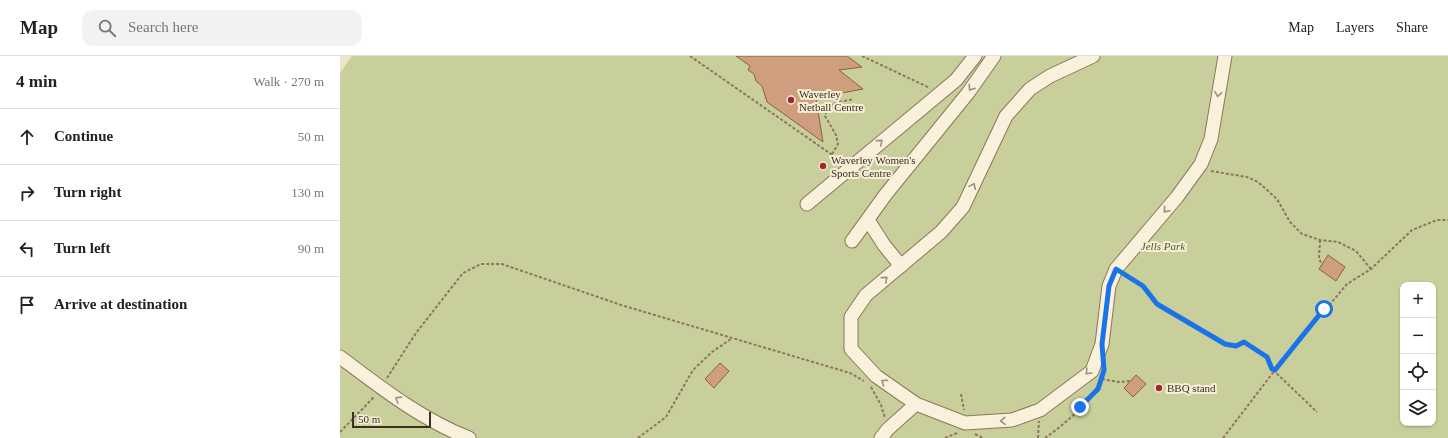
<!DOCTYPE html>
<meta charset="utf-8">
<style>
:root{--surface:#fff;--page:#f2f2f2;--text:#222;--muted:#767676;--line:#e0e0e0}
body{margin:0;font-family:"Times New Roman",serif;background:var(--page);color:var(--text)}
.controls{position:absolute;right:12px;bottom:12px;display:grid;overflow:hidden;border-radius:8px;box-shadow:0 1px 3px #0004}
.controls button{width:36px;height:36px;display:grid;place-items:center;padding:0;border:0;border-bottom:1px solid var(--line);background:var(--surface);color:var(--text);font:20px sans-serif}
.scale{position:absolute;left:12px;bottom:10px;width:79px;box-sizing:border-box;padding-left:4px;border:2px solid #3d2e20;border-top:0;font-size:11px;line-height:14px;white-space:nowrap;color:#3d2e20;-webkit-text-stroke:3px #f7eed8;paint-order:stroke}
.stop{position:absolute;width:12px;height:12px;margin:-9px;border:3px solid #1a73e8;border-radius:50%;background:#fff}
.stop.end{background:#1a73e8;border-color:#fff;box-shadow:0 1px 4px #0008}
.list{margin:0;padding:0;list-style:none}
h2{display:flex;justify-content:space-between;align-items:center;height:52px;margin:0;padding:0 16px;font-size:17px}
h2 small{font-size:13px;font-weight:400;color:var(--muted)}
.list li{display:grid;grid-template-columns:26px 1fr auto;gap:12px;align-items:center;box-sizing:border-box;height:56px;padding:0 16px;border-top:1px solid var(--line)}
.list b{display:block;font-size:15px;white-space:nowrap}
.list em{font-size:13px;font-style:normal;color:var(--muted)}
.icon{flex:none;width:22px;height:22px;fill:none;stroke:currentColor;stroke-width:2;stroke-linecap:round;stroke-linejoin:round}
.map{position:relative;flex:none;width:1108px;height:382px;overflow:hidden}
header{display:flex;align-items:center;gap:24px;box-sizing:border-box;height:56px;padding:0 20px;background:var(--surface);border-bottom:1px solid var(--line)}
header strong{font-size:19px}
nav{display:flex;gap:22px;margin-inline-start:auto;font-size:14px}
.search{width:280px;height:36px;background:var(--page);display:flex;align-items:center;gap:10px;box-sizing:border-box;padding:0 14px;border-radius:12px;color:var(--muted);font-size:15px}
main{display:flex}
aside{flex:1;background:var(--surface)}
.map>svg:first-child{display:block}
.green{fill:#c9cf9b;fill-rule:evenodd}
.building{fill:#cf9f7d;stroke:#8d5f41}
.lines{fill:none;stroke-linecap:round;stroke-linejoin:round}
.minor-casing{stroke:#8d765c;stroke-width:15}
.path{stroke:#8d765c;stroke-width:2;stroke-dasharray:3 2;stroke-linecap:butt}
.minor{stroke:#faf1dc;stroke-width:13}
.oneway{stroke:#9c907e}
.route{stroke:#1a73e8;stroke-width:5}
.poi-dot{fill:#9e2a2b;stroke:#f7eed8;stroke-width:1.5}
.labels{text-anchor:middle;stroke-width:4;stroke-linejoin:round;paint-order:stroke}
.poi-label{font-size:11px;fill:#3d2e20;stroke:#f7eed8;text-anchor:start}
.park-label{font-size:11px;font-style:italic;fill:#4d5a26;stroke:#f7eed8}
</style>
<header>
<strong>Map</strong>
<div class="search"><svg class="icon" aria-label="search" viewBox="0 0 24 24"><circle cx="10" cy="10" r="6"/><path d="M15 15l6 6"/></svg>Search here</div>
<nav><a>Map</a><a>Layers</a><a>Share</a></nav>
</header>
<main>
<aside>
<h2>4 min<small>Walk · 270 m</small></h2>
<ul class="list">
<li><svg class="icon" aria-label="ahead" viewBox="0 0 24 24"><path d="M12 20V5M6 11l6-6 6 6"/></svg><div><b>Continue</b></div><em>50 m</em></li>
<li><svg class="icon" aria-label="right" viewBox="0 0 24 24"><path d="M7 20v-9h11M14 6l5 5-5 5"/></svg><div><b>Turn right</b></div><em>130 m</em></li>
<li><svg class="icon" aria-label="left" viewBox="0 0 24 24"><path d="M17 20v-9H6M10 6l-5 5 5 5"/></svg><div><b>Turn left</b></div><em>90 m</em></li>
<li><svg class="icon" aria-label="arrive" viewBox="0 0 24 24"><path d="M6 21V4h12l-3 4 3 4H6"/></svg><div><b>Arrive at destination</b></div></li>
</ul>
</aside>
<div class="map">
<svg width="1108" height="382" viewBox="0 0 1108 382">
<rect width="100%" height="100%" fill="#f0e4c8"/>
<!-- green -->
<path class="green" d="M12,0h1096v382h-1108v-365zM1063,229h30v138h-30z"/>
<!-- building -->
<g class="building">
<path d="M396,0h111l15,11 -23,3 24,19 -47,9 7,44 -56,-40 -5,-16 -6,-5 -2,-7 -6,-4 2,-4z"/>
<path d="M988,199l17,12 -9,14 -17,-12z"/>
<path d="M380,307l9,8 -15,17 -9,-9z"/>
<path d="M796,319l10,9 -13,13 -9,-9z"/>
</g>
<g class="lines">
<defs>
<g id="minor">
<path d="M753,0l-43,20 -20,13 -24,27 -43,91 -22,25 -75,63 -15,22v32l25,27 40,28 49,19 47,-3 28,-10 52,-39 10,-27 7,-58 7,-17 61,-72 24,-33 10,-25 14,-83"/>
<path d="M467,148l149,-124 19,-24"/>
<path d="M528,164l16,25 17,21"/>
<path d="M512,185l34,-47 82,-101 26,-37"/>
<path d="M0,301c40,30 82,63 129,81"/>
<path d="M541,382l7,-9 28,-25"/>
</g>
</defs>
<!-- minor casing -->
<use href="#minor" class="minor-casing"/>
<!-- path -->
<g class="path">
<path d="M350,0l151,105"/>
<path d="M522,0l68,32"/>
<path d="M492,98l6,-10 -2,-9 -11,-19 2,-8 7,-5 20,-4"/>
<path d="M871,115l36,6 11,5 19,17 13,23 12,12 18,6 18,2 18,9 15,18"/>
<path d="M980,184l-1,18 2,5"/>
<path d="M785,219l18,11 14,18 68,40 11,2 8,-4 23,15 5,12 45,43"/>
<path d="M47,322l29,-45 47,-60 18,-9h21l119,41 229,68 14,8"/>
<path d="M762,323l17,3 11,-1"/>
<path d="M531,331l10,18 4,13"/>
<path d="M621,338l3,16"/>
<path d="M0,376l34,-35"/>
<path d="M635,378l8,4"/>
<path d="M298,382l28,-21 27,-47 19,-18 19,-13"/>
<path d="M605,382l12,-5"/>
<path d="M698,382l1,-17"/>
<path d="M705,382c19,-13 49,-39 56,-59"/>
<path d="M883,382l52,-68 72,-86 24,-15 41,-39 25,-10h11"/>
</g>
<!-- minor -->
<use href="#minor" class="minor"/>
</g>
<!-- one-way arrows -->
<defs><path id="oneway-chevron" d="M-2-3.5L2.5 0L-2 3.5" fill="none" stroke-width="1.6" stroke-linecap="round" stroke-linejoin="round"/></defs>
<g class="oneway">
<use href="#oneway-chevron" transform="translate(631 32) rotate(125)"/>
<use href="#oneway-chevron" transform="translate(878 38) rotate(99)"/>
<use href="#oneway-chevron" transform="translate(540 86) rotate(-40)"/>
<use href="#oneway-chevron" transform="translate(633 130) rotate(-66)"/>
<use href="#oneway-chevron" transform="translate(826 154) rotate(131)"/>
<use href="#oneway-chevron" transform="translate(545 223) rotate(-40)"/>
<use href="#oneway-chevron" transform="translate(748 316) rotate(134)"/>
<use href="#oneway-chevron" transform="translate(544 326) rotate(-144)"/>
<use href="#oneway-chevron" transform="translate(58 343) rotate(-148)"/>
<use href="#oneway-chevron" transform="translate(663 365) rotate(176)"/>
</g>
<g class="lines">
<!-- route -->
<path class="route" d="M740,351l18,-18 6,-19 -2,-26 7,-58 7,-17 27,17 14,18 68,40 11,2 8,-4 23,15 5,12 3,1 49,-61"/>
</g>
<!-- markers -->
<g class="poi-dot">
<circle cx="451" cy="44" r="4"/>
<circle cx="483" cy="110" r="4"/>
<circle cx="819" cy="332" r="4"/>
</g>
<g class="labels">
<!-- poi labels -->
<g class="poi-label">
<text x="459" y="42">Waverley<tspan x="459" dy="13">Netball Centre</tspan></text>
<text x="491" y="108">Waverley Women's<tspan x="491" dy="13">Sports Centre</tspan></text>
<text x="827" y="336">BBQ stand</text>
</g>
<!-- park labels -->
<g class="park-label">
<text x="823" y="194">Jells Park</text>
</g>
</g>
</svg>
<div class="controls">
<button>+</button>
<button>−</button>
<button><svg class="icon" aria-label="locate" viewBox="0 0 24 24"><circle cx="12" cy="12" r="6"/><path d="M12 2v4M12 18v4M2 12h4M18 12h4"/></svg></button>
<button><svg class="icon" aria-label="layers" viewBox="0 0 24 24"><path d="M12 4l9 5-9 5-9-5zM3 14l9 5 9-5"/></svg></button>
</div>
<div class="scale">50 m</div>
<div class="stop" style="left:984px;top:253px"></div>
<div class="stop end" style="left:740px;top:351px"></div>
</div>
</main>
